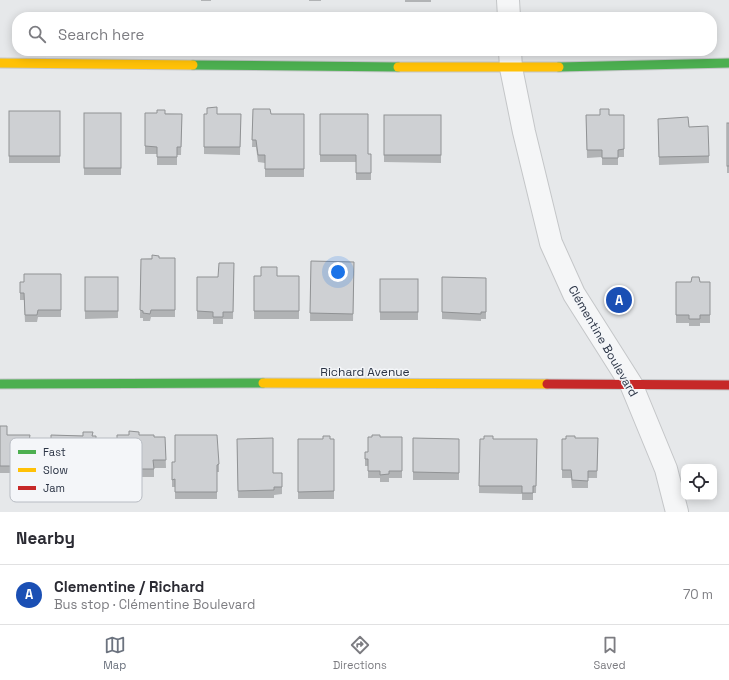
<!DOCTYPE html>
<meta charset="utf-8">
<style>
:root{--surface:#fff;--page:#f2f2f3;--text:#2b2b33;--muted:#7c7c81;--line:#e1e1e2;--accent:#6c737f}
body{margin:0;font-family:"Space Grotesk",sans-serif;background:var(--page);color:var(--text)}
.controls{position:absolute;right:12px;bottom:12px;display:grid;overflow:hidden;border-radius:8px;box-shadow:0 2px 10px #0003}
.controls button{width:36px;height:36px;display:grid;place-items:center;padding:0;border:0;border-bottom:1px solid var(--line);background:var(--surface);color:var(--text);font:20px sans-serif}
.you{position:absolute;left:338px;top:272px;width:14px;height:14px;margin:-10px;border:3px solid #fff;border-radius:50%;background:#1a73e8;box-shadow:0 0 0 6px #1a73e833}
.badge{display:grid;place-items:center;width:26px;height:26px;border-radius:50%;background:var(--accent);color:#fff;font-size:13px;font-weight:700}
.pin{position:absolute;translate:-50% -50%;border:2px solid #fff;box-shadow:0 1px 4px #0006}
.list{margin:0;padding:0;list-style:none}
h2{display:flex;justify-content:space-between;align-items:center;height:52px;margin:0;padding:0 16px;font-size:17px}
h2 small{font-size:13px;font-weight:400;color:var(--muted)}
.list li{display:grid;grid-template-columns:26px 1fr auto;gap:12px;align-items:center;box-sizing:border-box;height:60px;padding:0 16px;border-top:1px solid var(--line)}
.list b{display:block;font-size:15px;white-space:nowrap}
.list p{margin:0;font-size:13px;white-space:nowrap;color:var(--muted)}
.list em{font-size:13px;font-style:normal;color:var(--muted)}
.icon{flex:none;width:22px;height:22px;fill:none;stroke:currentColor;stroke-width:2;stroke-linecap:round;stroke-linejoin:round}
.map{position:relative;flex:none;width:729px;height:512px;overflow:hidden}
.search{position:absolute;background:var(--surface);box-shadow:0 2px 10px #0003;left:12px;right:12px;top:12px;height:44px;display:flex;align-items:center;gap:10px;box-sizing:border-box;padding:0 14px;border-radius:16px;color:var(--muted);font-size:15px}
.sheet{height:112px;background:var(--surface)}
nav{display:flex;justify-content:space-around;align-items:center;box-sizing:border-box;height:56px;border-top:1px solid var(--line);background:var(--surface);font-size:11px;color:var(--muted)}
nav a{display:grid;justify-items:center;gap:2px}
nav .on{color:var(--accent)}
.map>svg:first-child{display:block}
.lines{fill:none;stroke-linecap:round;stroke-linejoin:round}
.street-casing{stroke:#c4c6c8;stroke-width:24}
.fast-casing{stroke:#c4c6c8;stroke-width:11}
.slow-casing{stroke:#c4c6c8;stroke-width:11}
.jam-casing{stroke:#c4c6c8;stroke-width:11}
.street{stroke:#f5f6f7;stroke-width:22}
.fast{stroke:#4caf50;stroke-width:9}
.slow{stroke:#ffc107;stroke-width:9}
.jam{stroke:#c62828;stroke-width:9}
.wall{fill:#b1b3b5}
.building{fill:#ced0d3;stroke:#909294}
.labels{text-anchor:middle;stroke-width:3;stroke-linejoin:round;paint-order:stroke}
.street-label{font-size:12px;fill:#2b3445;stroke:#f4f6f9}
.key{fill:#f4f6f9;stroke:#b8bcc3;stroke-width:1}
.key-label{font-size:11px;fill:#2b3445}
</style>
<div class="map">
<svg width="729" height="512" viewBox="0 0 729 512">
<rect width="100%" height="100%" fill="#e6e8ea"/>
<g class="lines">
<defs>
<g id="street">
<path d="M508,0l1,17"/>
<path d="M510,51l1,17 13,64 27,111 23,51 57,90 35,85 11,43"/>
</g>
<g id="fast">
<path d="M193,65l205,2"/>
<path d="M559,67l170,-4"/>
<path d="M0,384l263,-1"/>
</g>
<g id="slow">
<path d="M0,63l193,2"/>
<path d="M398,67h161"/>
<path d="M263,383l284,1"/>
</g>
<path id="jam" d="M547,384l182,1"/>
</defs>
<!-- street casing -->
<use href="#street" class="street-casing"/>
<!-- fast casing -->
<use href="#fast" class="fast-casing"/>
<!-- slow casing -->
<use href="#slow" class="slow-casing"/>
<!-- jam casing -->
<use href="#jam" class="jam-casing"/>
<!-- street -->
<use href="#street" class="street"/>
<!-- fast -->
<use href="#fast" class="fast"/>
<!-- slow -->
<use href="#slow" class="slow"/>
<!-- jam -->
<use href="#jam" class="jam"/>
</g>
<!-- wall -->
<g class="wall">
<rect x="201" y="0" width="10" height="1"/>
<rect x="309" y="0" width="12" height="1"/>
<rect x="405" y="0" width="26" height="2"/>
<path d="M253,109l18,5h33v63h-39v-14l-7,-1 -2,-15h-4z"/>
<rect x="9" y="111" width="51" height="52"/>
<rect x="84" y="113" width="37" height="62"/>
<path d="M145,113l37,1 -1,41h-4v10h-20v-11h-12z"/>
<path d="M204,114h37l-1,41 -36,-1z"/>
<path d="M320,114l48,40h3v26h-15v-18h-36z"/>
<path d="M384,115h57v48l-57,-1z"/>
<path d="M586,115h38v42h-6v8h-16v-8l-15,1z"/>
<path d="M658,119l31,8 20,29v7l-50,2z"/>
<rect x="727" y="123" width="2" height="50"/>
<path d="M159,258h16v59h-24l-1,4h-7v-3h-3l1,-59z"/>
<path d="M311,261l43,1 -1,59h-43z"/>
<path d="M234,263l-1,56h-10v5h-10v-5h-16v-42h21z"/>
<path d="M61,274v43h-23l-1,5h-12l-1,-22h-4v-18h4z"/>
<rect x="254" y="276" width="45" height="43"/>
<path d="M85,277h33v41l-33,1z"/>
<path d="M442,277l44,1v41h-5v2l-39,-2z"/>
<rect x="380" y="279" width="38" height="41"/>
<path d="M676,282h34v41h-10v3h-11v-3h-13z"/>
<path d="M0,426l7,9 22,6 13,18h4v13l-16,-1v2h-30z"/>
<path d="M51,435l45,1v42l-45,-1z"/>
<path d="M117,435h22l15,2h11l1,31h-12v9h-37z"/>
<path d="M380,437h22v41h-13v4h-9v-4h-12v-12h-3v-14h3z"/>
<path d="M413,438l46,1v41h-46z"/>
<path d="M575,438h23l-1,40h-9v10h-16l-1,-10h-9v-39z"/>
<path d="M237,439l36,34h9v21l-8,1v3h-36z"/>
<rect x="298" y="439" width="36" height="60"/>
<path d="M480,439h57l-1,54h-3v7h-11v-6l-43,-1z"/>
<path d="M172,462l47,2v8h-2v27h-42v-12h-3z"/>
</g>
<!-- building -->
<g class="building">
<path d="M217,107v7h24l-1,33h-36v-33h3v-6z"/>
<path d="M253,109h17l1,5h33v55h-39v-14h-7l-2,-15h-4z"/>
<path d="M600,109h9v6h15v34l-6,1v8h-16v-8h-15l-1,-35h14z"/>
<path d="M157,110h8v4h17l-1,33h-4v10h-20v-10l-12,-1v-33h12z"/>
<rect x="9" y="111" width="51" height="45"/>
<rect x="84" y="113" width="37" height="55"/>
<path d="M320,114h48v40h3v19h-15v-18h-36z"/>
<rect x="384" y="115" width="57" height="40"/>
<path d="M688,117l1,10 19,-1 1,30 -50,1 -1,-38z"/>
<rect x="727" y="123" width="2" height="43"/>
<path d="M152,255l7,1v2h16v52h-24l-1,4 -7,-1v-2l-3,-1 1,-51h11z"/>
<path d="M311,261l43,1 -1,52 -43,-1z"/>
<path d="M219,263h15l-1,49h-10v5h-10v-5l-16,-1v-34h21z"/>
<path d="M261,267h16v9h22v35h-45v-35h7z"/>
<path d="M24,274h37v36h-23l-1,5h-12l-1,-22h-4v-11h4z"/>
<rect x="85" y="277" width="33" height="34"/>
<path d="M442,277l44,1v34h-5v2l-39,-2z"/>
<path d="M692,277h7l1,5h10v33h-10v4h-11v-4h-13v-33h15z"/>
<rect x="380" y="279" width="38" height="33"/>
<path d="M0,426h7v9h23l-1,6 14,1 -1,17h4v5h-16v2h-30z"/>
<path d="M129,431l10,1v3h15v2h11l1,23h-13l1,9h-37v-34h12z"/>
<path d="M83,432h10l-1,4h4v34h-45v-35l32,1z"/>
<path d="M175,435h42l2,29 -2,1v27h-42v-13l-3,1v-18h3z"/>
<path d="M372,435h8v2h22v34h-13v3l-9,1v-4h-12v-12h-3v-7h3v-15h4z"/>
<path d="M323,436h7v3h4v52l-36,1v-53h25z"/>
<path d="M484,436h9v3h44l-1,47h-3v7h-11v-7h-43l1,-47h4z"/>
<path d="M566,436h9v2h23l-1,33h-9v10l-16,-1 -1,-10h-9v-31h4z"/>
<path d="M273,438v35h9v14h-8v3l-36,1 -1,-52z"/>
<path d="M413,438l46,1v34l-46,-1z"/>
</g>
<g class="labels">
<!-- street labels -->
<g class="street-label">
<text transform="translate(603 341) rotate(60)" y="4">Clémentine Boulevard</text>
<text x="365" y="376">Richard Avenue</text>
</g>
</g>
<!-- legend -->
<rect x="10" y="438" width="132" height="64" rx="6" class="key"/>
<rect x="18" y="450" width="18" height="4" fill="#4caf50"/>
<rect x="18" y="468" width="18" height="4" fill="#ffc107"/>
<rect x="18" y="486" width="18" height="4" fill="#c62828"/>
<g class="key-label">
<text x="43" y="456">Fast</text>
<text x="43" y="474">Slow</text>
<text x="43" y="492">Jam</text>
</g>
</svg>
<div class="controls">
<button><svg class="icon" aria-label="locate" viewBox="0 0 24 24"><circle cx="12" cy="12" r="6"/><path d="M12 2v4M12 18v4M2 12h4M18 12h4"/></svg></button>
</div>
<div class="you"></div>
<div class="pin badge" style="left:619px;top:300px;background:#1a4fb4">A</div>
<div class="search"><svg class="icon" aria-label="search" viewBox="0 0 24 24"><circle cx="10" cy="10" r="6"/><path d="M15 15l6 6"/></svg>Search here</div>
</div>
<section class="sheet">
<h2>Nearby<small></small></h2>
<ul class="list">
<li><span class="badge" style="background:#1a4fb4">A</span><div><b>Clementine / Richard</b><p>Bus stop · Clémentine Boulevard</p></div><em>70 m</em></li>
</ul>
</section>
<nav>
<a class="on"><svg class="icon" aria-label="map" viewBox="0 0 24 24"><path d="M3 6l6-2 6 2 6-2v14l-6 2-6-2-6 2zM9 4v14M15 6v14"/></svg>Map</a>
<a><svg class="icon" aria-label="directions" viewBox="0 0 24 24"><path d="M12 3l9 9-9 9-9-9zM9 14v-3h6M13 9l2 2-2 2"/></svg>Directions</a>
<a><svg class="icon" aria-label="saved" viewBox="0 0 24 24"><path d="M7 4h10v16l-5-4-5 4z"/></svg>Saved</a>
</nav>
